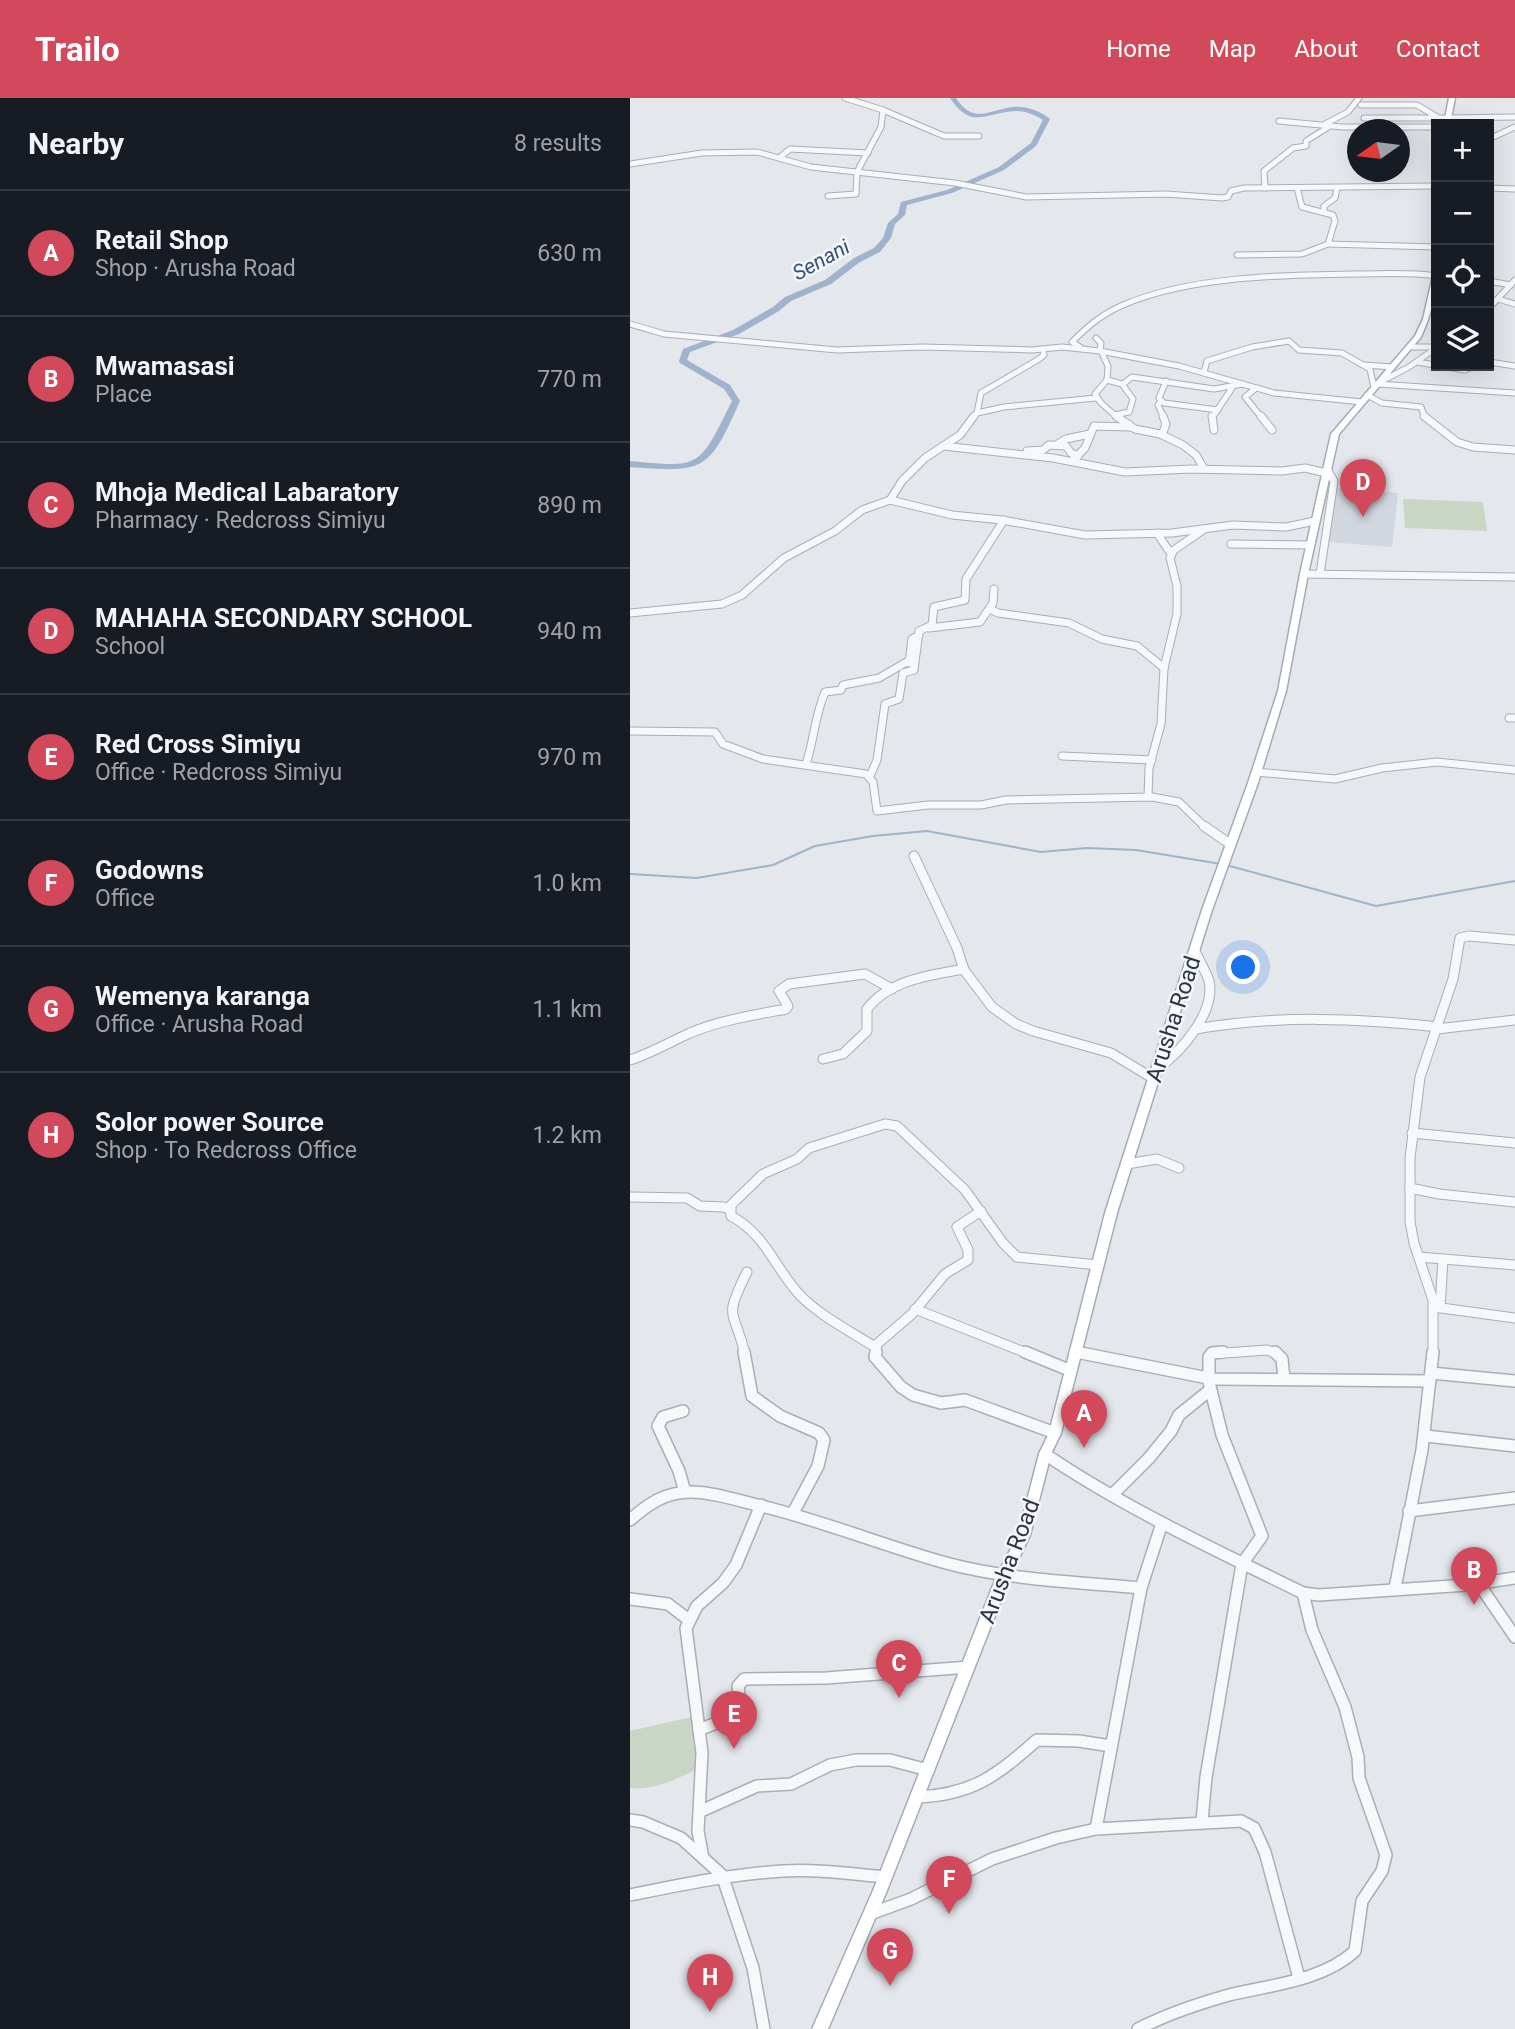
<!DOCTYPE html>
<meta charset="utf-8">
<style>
:root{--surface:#171b24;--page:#242831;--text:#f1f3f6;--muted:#9ea1a6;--line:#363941;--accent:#d1495b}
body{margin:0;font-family:Roboto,sans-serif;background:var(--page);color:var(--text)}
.controls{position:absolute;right:21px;top:21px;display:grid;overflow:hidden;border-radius:0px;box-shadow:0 7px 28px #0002}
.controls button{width:63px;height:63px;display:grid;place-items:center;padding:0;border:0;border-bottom:2px solid var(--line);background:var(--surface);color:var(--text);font:35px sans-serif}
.compass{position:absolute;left:717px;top:21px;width:63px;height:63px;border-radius:50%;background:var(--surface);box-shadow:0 7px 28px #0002;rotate:256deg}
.you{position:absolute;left:614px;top:870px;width:24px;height:24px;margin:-18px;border:5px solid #fff;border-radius:50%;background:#1a73e8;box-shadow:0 0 0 10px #1a73e833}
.badge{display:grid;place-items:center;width:46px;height:46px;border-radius:50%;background:var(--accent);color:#fff;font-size:23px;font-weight:700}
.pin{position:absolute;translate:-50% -58px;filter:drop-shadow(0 2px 4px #0008)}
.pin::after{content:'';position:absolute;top:37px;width:24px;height:21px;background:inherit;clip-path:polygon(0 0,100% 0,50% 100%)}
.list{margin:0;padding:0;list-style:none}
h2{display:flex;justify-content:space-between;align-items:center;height:91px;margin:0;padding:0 28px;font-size:30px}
h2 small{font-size:23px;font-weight:400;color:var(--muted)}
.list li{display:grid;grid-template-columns:46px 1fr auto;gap:21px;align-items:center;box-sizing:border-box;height:126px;padding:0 28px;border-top:2px solid var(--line)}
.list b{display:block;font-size:26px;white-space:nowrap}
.list p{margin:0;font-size:23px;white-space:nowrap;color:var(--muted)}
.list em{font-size:23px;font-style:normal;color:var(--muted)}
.icon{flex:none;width:38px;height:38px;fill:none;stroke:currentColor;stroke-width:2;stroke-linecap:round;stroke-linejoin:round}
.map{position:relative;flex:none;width:885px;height:1931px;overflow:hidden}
header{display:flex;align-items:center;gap:42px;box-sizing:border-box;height:98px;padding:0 35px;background:var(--accent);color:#fff}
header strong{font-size:33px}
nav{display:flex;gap:38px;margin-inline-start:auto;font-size:24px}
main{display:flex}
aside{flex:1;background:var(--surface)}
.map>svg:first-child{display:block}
.built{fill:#d2d6de}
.green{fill:#c9d6c5}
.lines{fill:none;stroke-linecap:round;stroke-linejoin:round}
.stream{stroke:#9fb4cc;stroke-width:2}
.river{fill:#9fb4cc;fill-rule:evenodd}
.minor-far3-casing{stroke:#a9aeb7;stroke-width:7}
.minor-far2-casing{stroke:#a9aeb7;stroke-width:9}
.minor-far1-casing{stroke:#a9aeb7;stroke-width:11}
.minor-casing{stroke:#a9aeb7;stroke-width:14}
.major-casing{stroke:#a3abb8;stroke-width:3}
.minor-far3{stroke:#f7f8fa;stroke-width:5}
.minor-far2{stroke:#f7f8fa;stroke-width:7}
.minor-far1{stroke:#f7f8fa;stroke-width:9}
.minor{stroke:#f7f8fa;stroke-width:11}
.major{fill:#fff;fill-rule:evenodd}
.labels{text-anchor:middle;stroke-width:5;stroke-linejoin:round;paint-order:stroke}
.far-water-label{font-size:21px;font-style:italic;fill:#34527a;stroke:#f4f6f9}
.street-label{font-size:23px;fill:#2b3445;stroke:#f4f6f9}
</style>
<header>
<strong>Trailo</strong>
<nav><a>Home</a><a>Map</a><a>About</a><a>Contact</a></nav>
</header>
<main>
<aside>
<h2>Nearby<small>8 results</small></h2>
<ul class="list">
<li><span class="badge">A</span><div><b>Retail Shop</b><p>Shop · Arusha Road</p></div><em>630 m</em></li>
<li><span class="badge">B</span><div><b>Mwamasasi</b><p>Place</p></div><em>770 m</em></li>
<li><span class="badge">C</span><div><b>Mhoja Medical Labaratory</b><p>Pharmacy · Redcross Simiyu</p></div><em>890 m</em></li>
<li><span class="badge">D</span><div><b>MAHAHA SECONDARY SCHOOL</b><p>School</p></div><em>940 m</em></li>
<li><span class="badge">E</span><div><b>Red Cross Simiyu</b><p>Office · Redcross Simiyu</p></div><em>970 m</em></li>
<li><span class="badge">F</span><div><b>Godowns</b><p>Office</p></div><em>1.0 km</em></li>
<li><span class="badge">G</span><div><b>Wemenya karanga</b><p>Office · Arusha Road</p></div><em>1.1 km</em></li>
<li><span class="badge">H</span><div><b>Solor power Source</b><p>Shop · To Redcross Office</p></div><em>1.2 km</em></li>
</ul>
</aside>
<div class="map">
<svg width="885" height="1931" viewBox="0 0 885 1931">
<rect width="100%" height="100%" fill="#e4e7ec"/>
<!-- built -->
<path class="built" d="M705,390l63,5 -6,54 -64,-5z"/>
<!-- green -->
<g class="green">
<path d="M773,401l80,3 4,29 -82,-3z"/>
<path d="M66,1618l1,53c-22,11 -42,21 -67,19v-57z"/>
</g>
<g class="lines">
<!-- stream -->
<g class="stream">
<path d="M596,767l150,41 139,-25"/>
<path d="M0,776l67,4 76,-13 42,-19 58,-10 54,-5 114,21 46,-4 49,2 85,14"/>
</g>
<!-- river -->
<path class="river" d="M320,0h6c18,27 32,12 57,9 13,-1 27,4 37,12l-14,27 -32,24 -52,23 -45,12 -2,10 -10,9 -4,14 -11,14 -20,10 -29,22 -40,17 -12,10 -40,23 -49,18 -3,8 43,25 10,16c-31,70 -35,72 -110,66v-6c68,6 68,9 99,-54l3,-6 -8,-12 -44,-26 -1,-2 4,-12 50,-19 40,-23 12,-10 40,-17 29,-22 20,-10 9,-10 5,-15 10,-9 3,-12 46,-12 52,-23 32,-24 12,-23c-8,-5 -17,-9 -27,-9 -30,1 -44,20 -66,-13z"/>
<defs>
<g id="minor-far3">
<path d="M215,0l38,12 61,26h35"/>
<path d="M731,7h56l20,12"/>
<path d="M734,20h84"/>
<path d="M817,20l68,-1"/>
<path d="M649,23l63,6h94"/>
<path d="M695,26l23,-12 11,-14"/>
<path d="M859,41l26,-12"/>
<path d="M149,60l11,-9 78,4"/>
<path d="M0,66l72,-11 55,-1 54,15 144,16 71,14 140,-3 56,4 6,-1 3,-6 13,-3 192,-2"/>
<path d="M635,90l-1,-17 29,-23 13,-2v-5l24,-15"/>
<path d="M859,90l26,1"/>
<path d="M198,98l28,-2 1,-22 24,-45 2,-17"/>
<path d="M694,113v-5l11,-8 2,-10"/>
<path d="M698,146l108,3"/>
<path d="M607,157l65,-1 26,-10 7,-23 -2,-6 -31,-8 -5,-19"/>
<path d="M859,183l22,4"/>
<path d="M868,201l17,5"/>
<path d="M859,210l26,-28"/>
<path d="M0,226l34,10 173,16 85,-3 110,3 30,-3 38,4 79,15 95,27 88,9"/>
<path d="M466,240l5,5 -1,8"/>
<path d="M450,249l-8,-5c16,-16 30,-28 51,-37 68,-29 160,-30 233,-31 27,0 53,-2 80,2"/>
<path d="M780,249h26"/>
<path d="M471,253l7,15 -1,14 15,4 11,15 -4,13 -14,3"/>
<path d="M787,264l48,8 9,-4"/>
<path d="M859,264l26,4"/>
<path d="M735,267l27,2"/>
<path d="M574,274l3,-11 45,-14 37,-6 10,9 43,3 28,16 4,19"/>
<path d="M477,282l-12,14 6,9 17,15"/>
<path d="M536,283l-7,17 5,5 54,7"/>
<path d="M748,285l31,-16 27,-19"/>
<path d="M493,286l9,-7 82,12 29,-5"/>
<path d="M747,286l138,9"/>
<path d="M626,290l-11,9 17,21"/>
<path d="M737,297l15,8 39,4 4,11"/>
<path d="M531,303l-3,4 6,13"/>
<path d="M347,315l27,-6 92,-9"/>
<path d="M343,320l4,-5 4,-20 58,-34 5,-4 -1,-6"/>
<path d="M582,320l20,-30"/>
</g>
<g id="minor-far2">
<path d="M486,318l19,13 25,5 23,11 13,10 8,14"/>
<path d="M582,318l2,14"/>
<path d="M631,318l11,14"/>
<path d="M794,318l33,26 16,5 42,3"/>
<path d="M532,337l4,-11 -3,-8"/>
<path d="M426,347l10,-6 24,-5"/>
<path d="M313,348l110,12 72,14 66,-3 91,2 23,-3 21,5"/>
<path d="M397,353l16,-1 6,-5 17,1 5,7 7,3"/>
<path d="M442,363l13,-13 9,-22 36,1"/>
<path d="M260,402l62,15 50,5 83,15 87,-2 61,-8 53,2 29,-6"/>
<path d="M527,435l14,21"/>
<path d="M601,446l79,1"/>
<path d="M674,476l211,3"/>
<path d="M690,476l14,-93 -7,-12"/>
<path d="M360,511l8,4 71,10 33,16 35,7 27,22"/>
<path d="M0,515l92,-9 20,-9 42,-37 51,-27 27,-21 28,-10 12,-19 23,-23 35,-23 14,-19"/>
<path d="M299,530l51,-6 13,-19 1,-14"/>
<path d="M279,565l3,-24 7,-4"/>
<path d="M879,620h6"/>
<path d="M0,633l85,1 8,12 40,15 103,15 7,8 4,29 51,-6h53l25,-5 146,-3 27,5 27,26"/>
<path d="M432,658l90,4"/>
<path d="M176,666c8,-24 9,-49 19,-72l16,-2 2,-5 36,-7 31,-18"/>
<path d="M626,674l79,7 47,-11 55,-6 78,8"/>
<path d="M240,678l7,-16 8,-56 14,-5 4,-26 11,-3 5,-39 13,-6 2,-18 31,-7 1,-21 38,-59"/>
<path d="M518,699l1,-29 12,-44 3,-56 13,-54v-28l-7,-28 4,-8 29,-20"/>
</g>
<g id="minor-far1">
<path d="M574,728l26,18"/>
<path d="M284,758l43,92 7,22 28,37 24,17 17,7 78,22 43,26"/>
<path d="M566,931c81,-14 161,-11 242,-2"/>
<path d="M807,931l78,-9"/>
<path d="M193,961l20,-5 24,-23v-22c22,-29 63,-34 97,-40"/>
<path d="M0,962c21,-7 40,-18 60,-27 31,-13 64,-18 96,-24l2,-3 -9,-15 10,-7 76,-10 27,15"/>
<path d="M528,970c23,-16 58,-56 51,-87 -3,-10 -10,-20 -14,-30"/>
<path d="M782,1035l103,10"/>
<path d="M497,1066l30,-5 22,9"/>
<path d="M780,1090l29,6 76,8"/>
<path d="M0,1099l57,1 13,8 24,1 6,3"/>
<path d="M789,1159l96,8"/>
<path d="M804,1209l81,11"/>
<path d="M810,1210l3,-49"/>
<path d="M285,1211l114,45"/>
<path d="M245,1249c-25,-16 -57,-32 -77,-54 -24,-27 -33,-59 -67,-77v-11l32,-31 34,-15 12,-11 76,-24 12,2 68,64 38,53 14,14 81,8"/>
<path d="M444,1254l11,2"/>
<path d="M115,1256c-11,-46 -22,-34 2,-82"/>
<path d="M245,1256l2,-10 35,-30 33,-40 23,-14v-10l-11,-23 24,-16"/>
<path d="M581,1256l56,-4 10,4"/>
<path d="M803,1256v-54l-19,-57 -4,-21v-64l10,-81 33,-98 7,-41 9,-2 46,4"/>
</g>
<g id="minor">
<path d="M114,1254l8,44 28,20 39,17 5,7 -6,26 -25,47"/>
<path d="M246,1254l-1,5 26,30 12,8 28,8 24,-3 90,33"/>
<path d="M395,1254l44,18"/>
<path d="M446,1254l137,27 217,2"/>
<path d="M645,1254l7,7 2,20"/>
<path d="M801,1275l84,8"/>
<path d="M579,1281v-22l3,-4 11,-1"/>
<path d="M53,1313l-20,6 -5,9 21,45 6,21"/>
<path d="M796,1338l89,10"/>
<path d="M415,1356c81,55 171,96 258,139l16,2 148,-10 48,-7"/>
<path d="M482,1397l37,-37 22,-27 8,-16 31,-25"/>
<path d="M779,1413l106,-13"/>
<path d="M0,1422c18,-16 35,-28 61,-28 21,0 42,7 62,12 66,15 128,41 193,59 63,17 130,19 195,25"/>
<path d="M849,1486l36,53"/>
<path d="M765,1490l27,-138 11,-98"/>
<path d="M0,1501l38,5 21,16"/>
<path d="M69,1632l34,-14 6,-20 -1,-10 6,-7 82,-1 143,-11"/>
<path d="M287,1699c56,-2 80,-22 120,-57l42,1 32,5"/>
<path d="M71,1713l56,-25 34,-2 39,-19 26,-5h34l38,10"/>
<path d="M0,1722l13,2 38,16 41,37 31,93 11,61"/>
<path d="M572,1723l4,-44 36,-213 20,-28 -40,-101 -14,-57"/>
<path d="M466,1731l45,-241 21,-65"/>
<path d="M73,1760l-5,-27 4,-78 -16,-125 11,-22 26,-23 13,-18 25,-60"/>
<path d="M0,1797c50,-10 102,-21 153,-24 34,-2 68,3 102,6"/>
<path d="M240,1816l41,-15 81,-40 64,-21 40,-9 145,-8 13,7 11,24 34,126"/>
<path d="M508,1931c29,-15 59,-25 91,-34 42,-10 93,-14 126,-44l7,-50 20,-30 4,-16 -27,-77 -1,-21 -13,-50 -33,-77 -9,-37"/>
</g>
<g id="major">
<path d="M819,0h6l-5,26h-6z"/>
<path d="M806,175c1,22 -6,44 -15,64l-82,97 -31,140 -22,117 -28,92 -46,127 -95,303 -56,220 -10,21 -21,81 -19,40 -125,318 -58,136h-16l60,-136 125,-318 21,-40 21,-81 10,-21 56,-220 97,-303 46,-127 30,-92 22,-117 31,-140 84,-98 8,-17 10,-44z"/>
</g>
</defs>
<!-- minor-far3 casing -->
<use href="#minor-far3" class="minor-far3-casing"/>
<!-- minor-far2 casing -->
<use href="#minor-far2" class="minor-far2-casing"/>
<!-- minor-far1 casing -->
<use href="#minor-far1" class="minor-far1-casing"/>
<!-- minor casing -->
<use href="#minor" class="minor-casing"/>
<!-- major casing -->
<use href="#major" class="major-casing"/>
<!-- minor-far3 -->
<use href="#minor-far3" class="minor-far3"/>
<!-- minor-far2 -->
<use href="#minor-far2" class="minor-far2"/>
<!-- minor-far1 -->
<use href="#minor-far1" class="minor-far1"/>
<!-- minor -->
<use href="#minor" class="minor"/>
<!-- major -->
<use href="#major" class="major"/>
</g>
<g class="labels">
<!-- far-water labels -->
<g class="far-water-label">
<text transform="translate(191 162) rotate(-29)" y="7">Senani</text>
</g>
<!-- street labels -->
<g class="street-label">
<text transform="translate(543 921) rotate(-72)" y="8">Arusha Road</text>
<text transform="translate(379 1463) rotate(-69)" y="8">Arusha Road</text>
</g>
</g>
</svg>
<div class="controls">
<button>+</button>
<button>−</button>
<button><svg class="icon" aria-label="locate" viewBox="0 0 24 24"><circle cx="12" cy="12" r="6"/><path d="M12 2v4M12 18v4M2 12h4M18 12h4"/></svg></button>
<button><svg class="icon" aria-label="layers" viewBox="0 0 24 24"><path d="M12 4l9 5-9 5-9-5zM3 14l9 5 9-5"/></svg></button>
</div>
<svg class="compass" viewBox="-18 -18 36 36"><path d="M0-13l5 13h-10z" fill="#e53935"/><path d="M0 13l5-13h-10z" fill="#9ea1a6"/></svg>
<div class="you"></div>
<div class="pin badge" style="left:454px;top:1350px">A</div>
<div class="pin badge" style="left:844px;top:1507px">B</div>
<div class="pin badge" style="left:269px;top:1600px">C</div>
<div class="pin badge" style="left:733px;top:419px">D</div>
<div class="pin badge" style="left:104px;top:1651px">E</div>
<div class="pin badge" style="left:319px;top:1816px">F</div>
<div class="pin badge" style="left:260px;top:1888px">G</div>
<div class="pin badge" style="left:80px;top:1914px">H</div>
</div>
</main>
